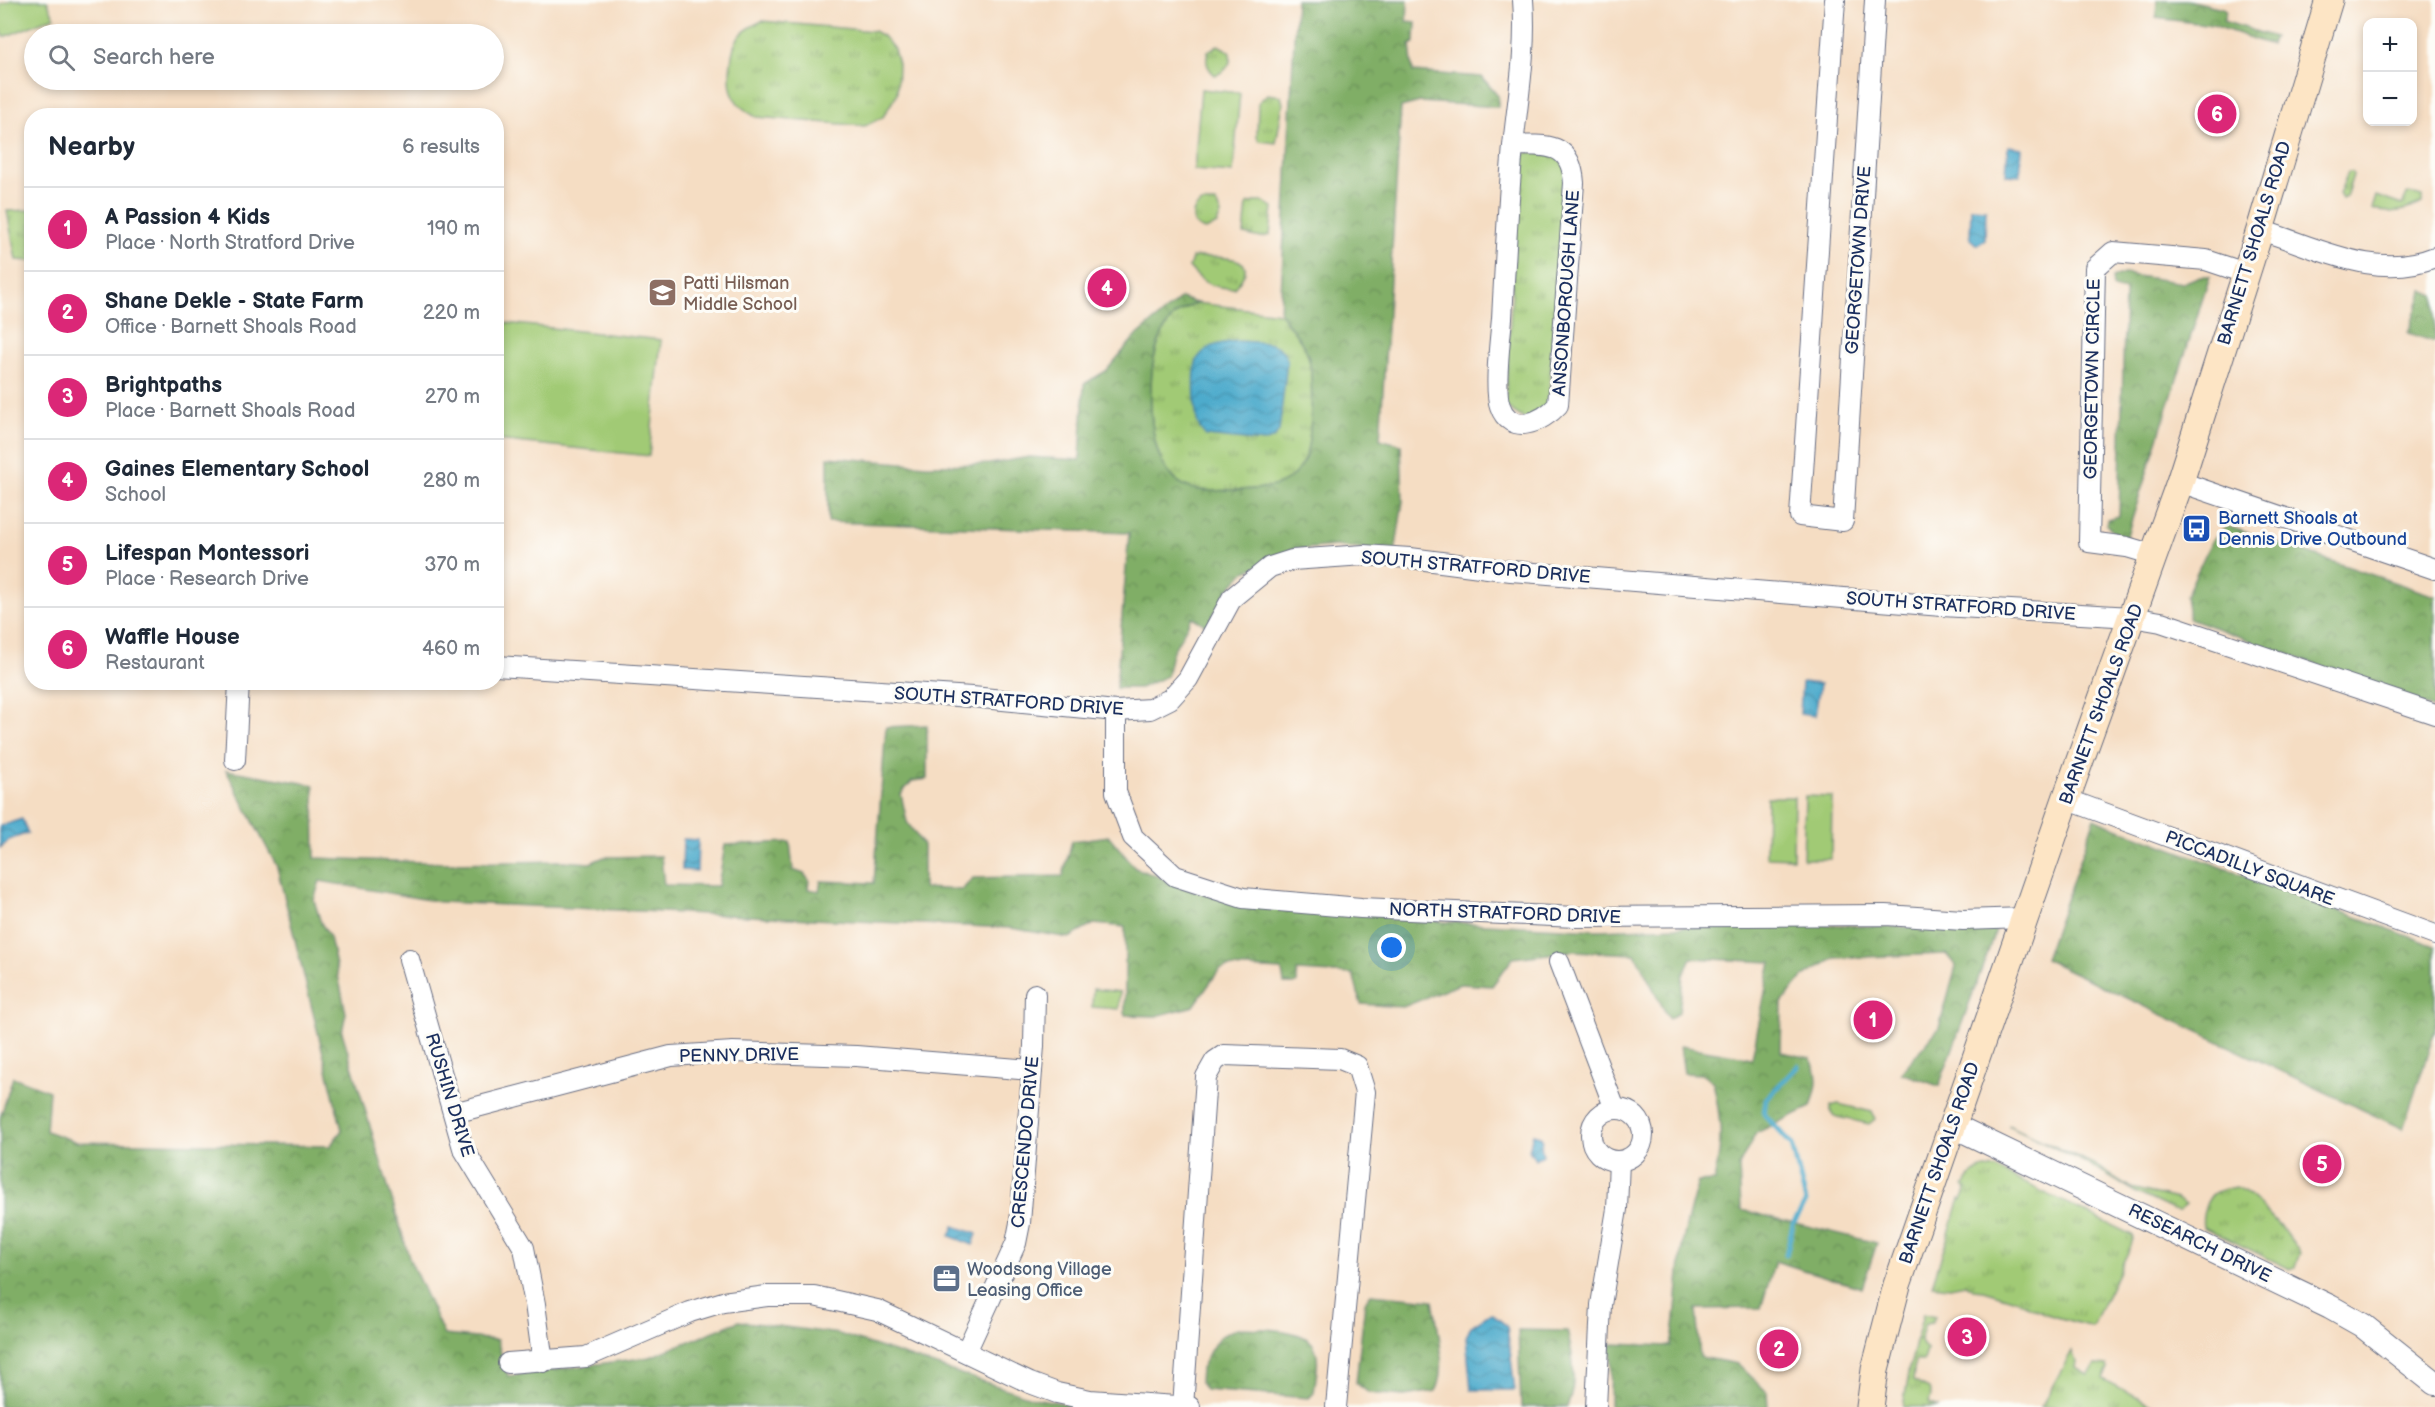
<!DOCTYPE html>
<meta charset="utf-8">
<style>
:root{--surface:#fff;--page:#f2f2f3;--text:#1f2937;--muted:#747a83;--line:#e0e1e3;--accent:#db2777}
body{margin:0;font-family:"Balsamiq Sans",sans-serif;background:var(--page);color:var(--text)}
.controls{position:absolute;right:18px;top:18px;display:grid;overflow:hidden;border-radius:12px;box-shadow:0 3px 9px #0003}
.controls button{width:54px;height:54px;display:grid;place-items:center;padding:0;border:0;border-bottom:2px solid var(--line);background:var(--surface);color:var(--text);font:30px sans-serif}
.you{position:absolute;left:1392px;top:948px;width:21px;height:21px;margin:-15px;border:4px solid #fff;border-radius:50%;background:#1a73e8;box-shadow:0 0 0 9px #1a73e833}
.badge{display:grid;place-items:center;width:39px;height:39px;border-radius:50%;background:var(--accent);color:#fff;font-size:20px;font-weight:700}
.pin{position:absolute;translate:-50% -50%;border:3px solid #fff;box-shadow:0 2px 6px #0006}
.list{margin:0;padding:0;list-style:none}
h2{display:flex;justify-content:space-between;align-items:center;height:78px;margin:0;padding:0 24px;font-size:26px}
h2 small{font-size:20px;font-weight:400;color:var(--muted)}
.list li{display:grid;grid-template-columns:39px 1fr auto;gap:18px;align-items:center;box-sizing:border-box;height:84px;padding:0 24px;border-top:2px solid var(--line)}
.list b{display:block;font-size:22px;white-space:nowrap}
.list p{margin:0;font-size:20px;white-space:nowrap;color:var(--muted)}
.list em{font-size:20px;font-style:normal;color:var(--muted)}
.icon{flex:none;width:33px;height:33px;fill:none;stroke:currentColor;stroke-width:2;stroke-linecap:round;stroke-linejoin:round}
.map{position:relative;flex:none;width:2435px;height:1407px;overflow:hidden}
.search{position:absolute;background:var(--surface);box-shadow:0 3px 9px #0003;left:24px;top:24px;width:480px;height:66px;display:flex;align-items:center;gap:15px;box-sizing:border-box;padding:0 21px;border-radius:33px;color:var(--muted);font-size:22px}
.panel{position:absolute;background:var(--surface);box-shadow:0 3px 9px #0003;left:24px;top:108px;width:480px;height:582px;border-radius:24px}
.map>svg:first-child{display:block}
.grass{fill:url(#grass-tufts);stroke:#5e7c6a;stroke-width:1.5}
.forest{fill:url(#forest-crowns);stroke:#4e6e62;stroke-width:1.5}
.pitch{fill:#a1ca75;stroke:#5e7c6a;stroke-width:1.5}
.water{fill:url(#water-waves);stroke:#346d95;stroke-width:1.5}
.lines{fill:none;stroke-linecap:round;stroke-linejoin:round}
.stream{stroke:#4dabcc;stroke-width:5}
.minor-casing{stroke:#676c81;stroke-width:22}
.tertiary-casing{stroke:#676c81;stroke-width:26}
.secondary-casing{stroke:#676c81;stroke-width:29}
.minor{stroke:#fff;stroke-width:20}
.tertiary{stroke:#fff;stroke-width:24}
.secondary{stroke:#fde5c5;stroke-width:27}
.labels{text-anchor:middle;stroke-width:6;stroke-linejoin:round;paint-order:stroke}
.street-label{font-size:18px;fill:#1b2f5e;stroke:#fdfcf7}
.education-label{font-size:18px;fill:#785e54;stroke:#fdfcf7;text-anchor:start}
.transit-label{font-size:18px;fill:#164399;stroke:#fdfcf7;text-anchor:start}
.service-label{font-size:18px;fill:#4e5e75;stroke:#fdfcf7;text-anchor:start}
</style>
<div class="map">
<svg width="2435" height="1407" viewBox="0 0 2435 1407">
<defs>
<pattern id="grass-tufts" width="24" height="20" patternUnits="userSpaceOnUse" patternTransform="scale(1.5)"><rect width="24" height="20" fill="#a1ca75"/><path d="M3 7l-1-3M5 7V3M7 7l1-3M15 17l-1-3M17 17v-4M19 17l1-3" fill="none" stroke="#82a463"/></pattern>
<pattern id="forest-crowns" width="20" height="18" patternUnits="userSpaceOnUse" patternTransform="scale(1.5)"><rect width="20" height="18" fill="#80ae66"/><path d="M2 6a3 3 0 1 1 6 0M12 15a3 3 0 1 1 6 0" fill="none" stroke="#688e57"/></pattern>
<pattern id="water-waves" width="16" height="10" patternUnits="userSpaceOnUse" patternTransform="scale(1.5)"><rect width="16" height="10" fill="#4dabcc"/><path d="M0 5q4-4 8 0t8 0" fill="none" stroke="#3f8ca9"/></pattern>
</defs>
<rect width="100%" height="100%" fill="#fdfcf7"/>
<filter id="ink" filterUnits="userSpaceOnUse"><feTurbulence type="fractalNoise" baseFrequency=".0167" numOctaves="2"/><feDisplacementMap in="SourceGraphic" scale="12" xChannelSelector="R" yChannelSelector="G"/><feConvolveMatrix kernelMatrix="1 2 1 2 8 2 1 2 1" color-interpolation-filters="sRGB"/></filter>
<filter id="wash" filterUnits="userSpaceOnUse"><feTurbulence type="fractalNoise" baseFrequency=".008" numOctaves="4" result="noise"/><feDisplacementMap in="SourceGraphic" scale="24" xChannelSelector="R" yChannelSelector="G"/><feGaussianBlur stdDeviation="1.35" result="paint"/><feColorMatrix in="noise" values="0 0 0 0 0 0 0 0 0 0 0 0 0 0 0 0 0 1.4 0 .05"/><feComposite in="paint" operator="in"/></filter>
<g filter="url(#wash)">
<rect width="100%" height="100%" fill="#f5ddc3"/>
<!-- grass -->
<g class="grass">
<path d="M762,21l112,10 9,5 11,13 4,15 -1,30 -14,23 -18,9 -109,-9c-7,-4 -17,-10 -21,-18 -5,-8 -5,-18 -5,-27 2,-28 5,-39 32,-51z"/>
<path d="M1218,45l11,6c5,11 -3,21 -14,24 -8,-7 -10,-13 -7,-24z"/>
<path d="M1267,94l14,2 2,8 -7,39 -17,-2 -2,-4 1,-34z"/>
<path d="M1528,152l26,2 12,13 -18,239 -22,14 -21,-14 15,-248z"/>
<path d="M2348,172h4l1,3 -7,22 -4,2 -3,-5z"/>
<path d="M2408,193l14,4v6c-15,8 -34,12 -50,6l4,-13 26,9z"/>
<path d="M1255,202h8l10,5 -3,28c-15,4 -12,2 -26,-1l3,-30z"/>
<path d="M1202,203h14l5,11 -4,10 -11,6c-16,-2 -18,-20 -4,-27z"/>
<path d="M31,210v51l-15,-1 -9,-49z"/>
<path d="M1197,257c22,0 70,-3 37,31 -22,0 -31,-4 -45,-21l3,-9z"/>
<path d="M1196,303l84,10c8,11 19,24 26,37 9,17 6,89 -1,108 -3,5 -8,15 -13,18 -16,14 -36,13 -56,14 -12,0 -25,2 -37,0 -45,-7 -49,-63 -48,-100 0,-26 5,-52 22,-73 5,-6 16,-10 23,-14z"/>
<path d="M1093,989l27,3 -1,17 -27,-2z"/>
<path d="M1838,1104l34,8 3,7 -6,5 -35,-8 -3,-3v-7z"/>
<path d="M2008,1125l85,39 38,24 46,11 9,6 -7,6 -6,-1 -38,-18 -49,-29z"/>
<path d="M1985,1168l11,1 136,66 1,3 -2,8 -39,81 -46,-13 -30,-14 -33,-10 -10,-1 -8,-5 -15,3 -18,-2 28,-86 2,1 5,-12 -3,-2c4,-9 10,-15 21,-18z"/>
<path d="M2235,1187c13,1 59,53 65,67l-5,13 -5,2 -87,-42c-2,-10 3,-30 13,-35 5,-3 13,-3 19,-5z"/>
<path d="M1923,1314l12,3 -3,6 -7,1 -5,17 7,9 -3,11h-9l-2,20 16,8 2,6 -2,8 10,4h-36l7,-41z"/>
<path d="M2072,1351l4,11 -1,6 13,7 8,-10 11,1 1,3 -5,10 54,28h-116z"/>
</g>
<!-- forest -->
<g class="forest">
<path d="M1296,0h112l-1,21 9,1 -1,20 -5,3 3,27 69,5 16,19v11l-78,-5 -19,5 -21,332 21,6 2,56 -8,52 -60,-7 -43,4 -49,23 -16,18 -20,35 -15,-9 -20,36 -5,23 -27,12h-24l13,-155 -301,-11v-65l99,8 62,-1 40,-7 51,3 4,-76 22,-13 28,-33 47,-40 15,5c-7,4 -18,8 -23,14 -17,21 -22,47 -22,73 -1,37 3,93 48,100 12,2 25,0 37,0 19,-1 40,0 56,-14 5,-3 10,-13 13,-18 7,-19 10,-91 1,-108 -7,-13 -18,-26 -26,-37z"/>
<path d="M2157,0h30l36,8 3,4 -3,9 51,16 -3,8 -58,-20 -57,-7z"/>
<path d="M2124,274l59,9 17,-7h10l-84,262 -11,-3 -8,-10 1,-6 11,-3 6,-225 -12,-3 -1,-10z"/>
<path d="M2423,290l12,5v47l-27,-9z"/>
<path d="M2227,526l208,70v113l-246,-91 -3,-22 26,-56z"/>
<path d="M927,725v54l-15,2 -11,13 6,28 16,23v43l39,2 11,-12 90,-2 9,-35 37,-5 26,32 70,26 225,27 168,9 181,-7 217,7 -57,156 -38,-13 38,-45 17,-62 -10,-12 -111,4 -32,19 -21,26 -1,49 29,6c11,17 7,31 1,49l-55,26 -17,33 2,44 136,33 -15,45 -87,-27 -14,47 -65,1 4,48 38,7 29,28 1,15h-158l1,-63 60,2c6,-30 6,-61 10,-92 3,-25 10,-48 17,-72l16,-1c9,-41 8,-58 -1,-99l-12,-8 -17,-1 -4,-27 72,12 19,-96 -80,-4 -8,17 -4,37 -10,7 -34,-65 -61,-3 -61,7 -21,28 -32,-2 -57,23 -42,-3 -8,-30 -56,-3v11l-3,2h-10l-2,-14 -54,-3 -9,3 -25,36 -38,10 -31,-1v-88l-31,-3 -25,14 -58,-10 -571,-26 -120,-21 -6,19 7,23 9,14 16,76 -4,19 68,228 34,75 53,5 11,36 142,-19 89,-36 100,13 195,64 51,9h-1085v-289l13,-41 36,14 -3,40 31,11 253,4 12,-16 -65,-263 -51,-97 88,15 1,73 134,5 114,-2 27,2 14,-6 57,-1 3,29 54,1 7,-41 65,-3 3,28 11,4 5,6 -1,9 11,2 2,-10 53,2 12,-156z"/>
<path d="M2095,818l21,10 319,118v85l-32,98 -358,-170z"/>
<path d="M1371,1294l62,6c4,24 15,70 3,91l-32,5 -35,-3 -13,-10 9,-81z"/>
<path d="M1237,1328c19,1 66,-1 77,18 7,13 1,34 0,47l-5,5 -104,-8 -5,-8 1,-13 9,-18 9,-14z"/>
<path d="M1518,1330l49,1c6,24 11,52 0,76h-46z"/>
</g>
<!-- pitch -->
<g class="pitch">
<path d="M12,0h35l7,17 -50,20 -4,-9v-23z"/>
<path d="M1201,89l39,4 -7,80 -39,-3z"/>
<path d="M497,322l164,18 -12,116 -152,-16z"/>
<path d="M1805,796l27,1 -1,62h-28z"/>
<path d="M1767,797h27l-1,61 -27,-1z"/>
</g>
<!-- water -->
<g class="water">
<path d="M2008,146l14,2 -2,28 -14,-1z"/>
<path d="M1971,208l15,1 -1,31 -8,5 -7,-6z"/>
<path d="M1240,341c19,2 43,-2 47,20l-8,70 -4,6 -10,5 -59,-6c-4,-4 -8,-10 -9,-16 -2,-12 -5,-52 1,-62 9,-14 27,-16 42,-17z"/>
<path d="M1802,682l18,2 -5,32 -15,-2z"/>
<path d="M22,819l6,14 -19,7 -9,8v-22z"/>
<path d="M683,839l15,1 -1,31 -15,-1z"/>
<path d="M1533,1134l7,2 3,5 -2,5 2,9 -8,5 -6,-10z"/>
<path d="M954,1226l23,8 -4,11 -23,-9z"/>
<path d="M1491,1313l16,13 8,64h-44l-5,-53 5,-11z"/>
</g>
<g class="lines">
<!-- stream -->
<path class="stream" d="M1786,1255l7,-31 13,-22 -14,-57 -28,-31 2,-15 32,-33"/>
</g>
</g>
<g filter="url(#ink)">
<g class="lines">
<defs>
<g id="minor">
<path d="M1835,0l-35,516 43,5 32,-521"/>
<path d="M1513,145c34,1 58,-4 61,38l-16,222c-16,18 -48,31 -58,1 -6,-16 0,-68 2,-87 3,-58 6,-116 11,-173 5,-49 14,-97 10,-146"/>
<path d="M2260,230c57,17 116,51 175,27"/>
<path d="M2180,482l255,87"/>
<path d="M2154,555l-27,-8 -38,-5 6,-274 18,-16 93,8 39,13"/>
<path d="M496,666l476,31 144,14 34,-2 20,-10 18,-20 44,-81 38,-31 22,-7 72,-5 46,3 101,13 431,35 190,11 29,5 274,92"/>
<path d="M1116,711v81l17,45 42,39 68,22 118,10 216,9 309,-2 77,5 62,-2"/>
<path d="M235,760l4,-78"/>
<path d="M2066,799l369,136"/>
<path d="M409,959l54,189 61,100 11,56 8,58"/>
<path d="M1559,962l56,147"/>
<circle cx="1617" cy="1135" r="26"/>
<path d="M454,1113l217,-57 62,-4 123,4 176,14"/>
<path d="M966,1352l50,-109 4,-20 14,-177 1,-52"/>
<path d="M508,1363l78,-6 104,-45 33,-10 44,-6h47l63,14 153,73 27,10 33,7 100,7"/>
<path d="M1183,1407l23,-330 9,-16 9,-6 116,4 17,7 8,26 -29,315"/>
<path d="M1596,1407l5,-102 16,-96 2,-48"/>
</g>
<path id="tertiary" d="M1952,1125l378,182 32,18 73,58"/>
<path id="secondary" d="M1870,1407l5,-37 22,-85 169,-486 114,-317 80,-252 69,-230"/>
</defs>
<!-- minor casing -->
<use href="#minor" class="minor-casing"/>
<!-- tertiary casing -->
<use href="#tertiary" class="tertiary-casing"/>
<!-- secondary casing -->
<use href="#secondary" class="secondary-casing"/>
<!-- minor -->
<use href="#minor" class="minor"/>
<!-- tertiary -->
<use href="#tertiary" class="tertiary"/>
<!-- secondary -->
<use href="#secondary" class="secondary"/>
</g>
</g>
<!-- icons -->
<defs>
<symbol id="school-square" viewBox="-11 -11 22 22"><rect x="-9" y="-9" width="18" height="18" rx="4" fill="#8d6e63" stroke="#fdfcf7"/><path d="M0-5L7-2L0 1L-7-2ZM-4 1L0 2.5L4 1V4Q0 6-4 4Z" fill="#fff"/></symbol>
<symbol id="bus-square" viewBox="-11 -11 22 22"><rect x="-9" y="-9" width="18" height="18" rx="4" fill="#1a4fb4" stroke="#fdfcf7"/><path d="M-5-6H5V4H4V6H2V4H-2V6H-4V4H-5ZM-3.5-4V0h7V-4ZM-3.5 1.2v1.5H-2V1.2ZM2 1.2v1.5H3.5V1.2Z" fill="#fff"/></symbol>
<symbol id="office-square" viewBox="-11 -11 22 22"><rect x="-9" y="-9" width="18" height="18" rx="4" fill="#5c6f8a" stroke="#fdfcf7"/><path d="M-6-3h4V-5.5h4V-3h4V5H-6ZM-1-4.5V-3h2v-1.5ZM-6 0V1H6V0Z" fill="#fff"/></symbol>
</defs>
<g fill-rule="evenodd">
<use href="#school-square" x="646" y="276" width="33" height="33"/>
<use href="#bus-square" x="2180" y="512" width="33" height="33"/>
<use href="#office-square" x="930" y="1262" width="33" height="33"/>
</g>
<g class="labels">
<!-- street labels -->
<g class="street-label">
<text transform="translate(2254 243) rotate(-73)" y="6">BARNETT SHOALS ROAD</text>
<text transform="translate(1858 260) rotate(-86)" y="6">GEORGETOWN DRIVE</text>
<text transform="translate(1566 293) rotate(-86)" y="6">ANSONBOROUGH LANE</text>
<text transform="translate(2092 379) rotate(-89)" y="6">GEORGETOWN CIRCLE</text>
<text transform="translate(1476 567) rotate(5)" y="6">SOUTH STRATFORD DRIVE</text>
<text transform="translate(1961 606) rotate(4)" y="6">SOUTH STRATFORD DRIVE</text>
<text transform="translate(1009 701) rotate(4)" y="6">SOUTH STRATFORD DRIVE</text>
<text transform="translate(2101 704) rotate(-70)" y="6">BARNETT SHOALS ROAD</text>
<text transform="translate(2250 868) rotate(21)" y="6">PICCADILLY SQUARE</text>
<text transform="translate(1505 913) rotate(2)" y="6">NORTH STRATFORD DRIVE</text>
<text transform="translate(739 1055) rotate(-1)" y="6">PENNY DRIVE</text>
<text transform="translate(450 1095) rotate(73)" y="6">RUSHIN DRIVE</text>
<text transform="translate(1025 1142) rotate(-85)" y="6">CRESCENDO DRIVE</text>
<text transform="translate(1939 1163) rotate(-71)" y="6">BARNETT SHOALS ROAD</text>
<text transform="translate(2200 1243) rotate(26)" y="6">RESEARCH DRIVE</text>
</g>
<!-- education labels -->
<g class="education-label">
<text x="683" y="289">Patti Hilsman<tspan x="683" dy="21">Middle School</tspan></text>
</g>
<!-- transit labels -->
<g class="transit-label">
<text x="2218" y="524">Barnett Shoals at<tspan x="2218" dy="21">Dennis Drive Outbound</tspan></text>
</g>
<!-- service labels -->
<g class="service-label">
<text x="967" y="1275">Woodsong Village<tspan x="967" dy="21">Leasing Office</tspan></text>
</g>
</g>
</svg>
<div class="controls">
<button>+</button>
<button>−</button>
</div>
<div class="you"></div>
<div class="pin badge" style="left:1873px;top:1020px">1</div>
<div class="pin badge" style="left:1779px;top:1349px">2</div>
<div class="pin badge" style="left:1967px;top:1337px">3</div>
<div class="pin badge" style="left:1107px;top:288px">4</div>
<div class="pin badge" style="left:2322px;top:1164px">5</div>
<div class="pin badge" style="left:2217px;top:114px">6</div>
<div class="search"><svg class="icon" aria-label="search" viewBox="0 0 24 24"><circle cx="10" cy="10" r="6"/><path d="M15 15l6 6"/></svg>Search here</div>
<section class="panel">
<h2>Nearby<small>6 results</small></h2>
<ul class="list">
<li><span class="badge">1</span><div><b>A Passion 4 Kids</b><p>Place · North Stratford Drive</p></div><em>190 m</em></li>
<li><span class="badge">2</span><div><b>Shane Dekle - State Farm</b><p>Office · Barnett Shoals Road</p></div><em>220 m</em></li>
<li><span class="badge">3</span><div><b>Brightpaths</b><p>Place · Barnett Shoals Road</p></div><em>270 m</em></li>
<li><span class="badge">4</span><div><b>Gaines Elementary School</b><p>School</p></div><em>280 m</em></li>
<li><span class="badge">5</span><div><b>Lifespan Montessori</b><p>Place · Research Drive</p></div><em>370 m</em></li>
<li><span class="badge">6</span><div><b>Waffle House</b><p>Restaurant</p></div><em>460 m</em></li>
</ul>
</section>
</div>
